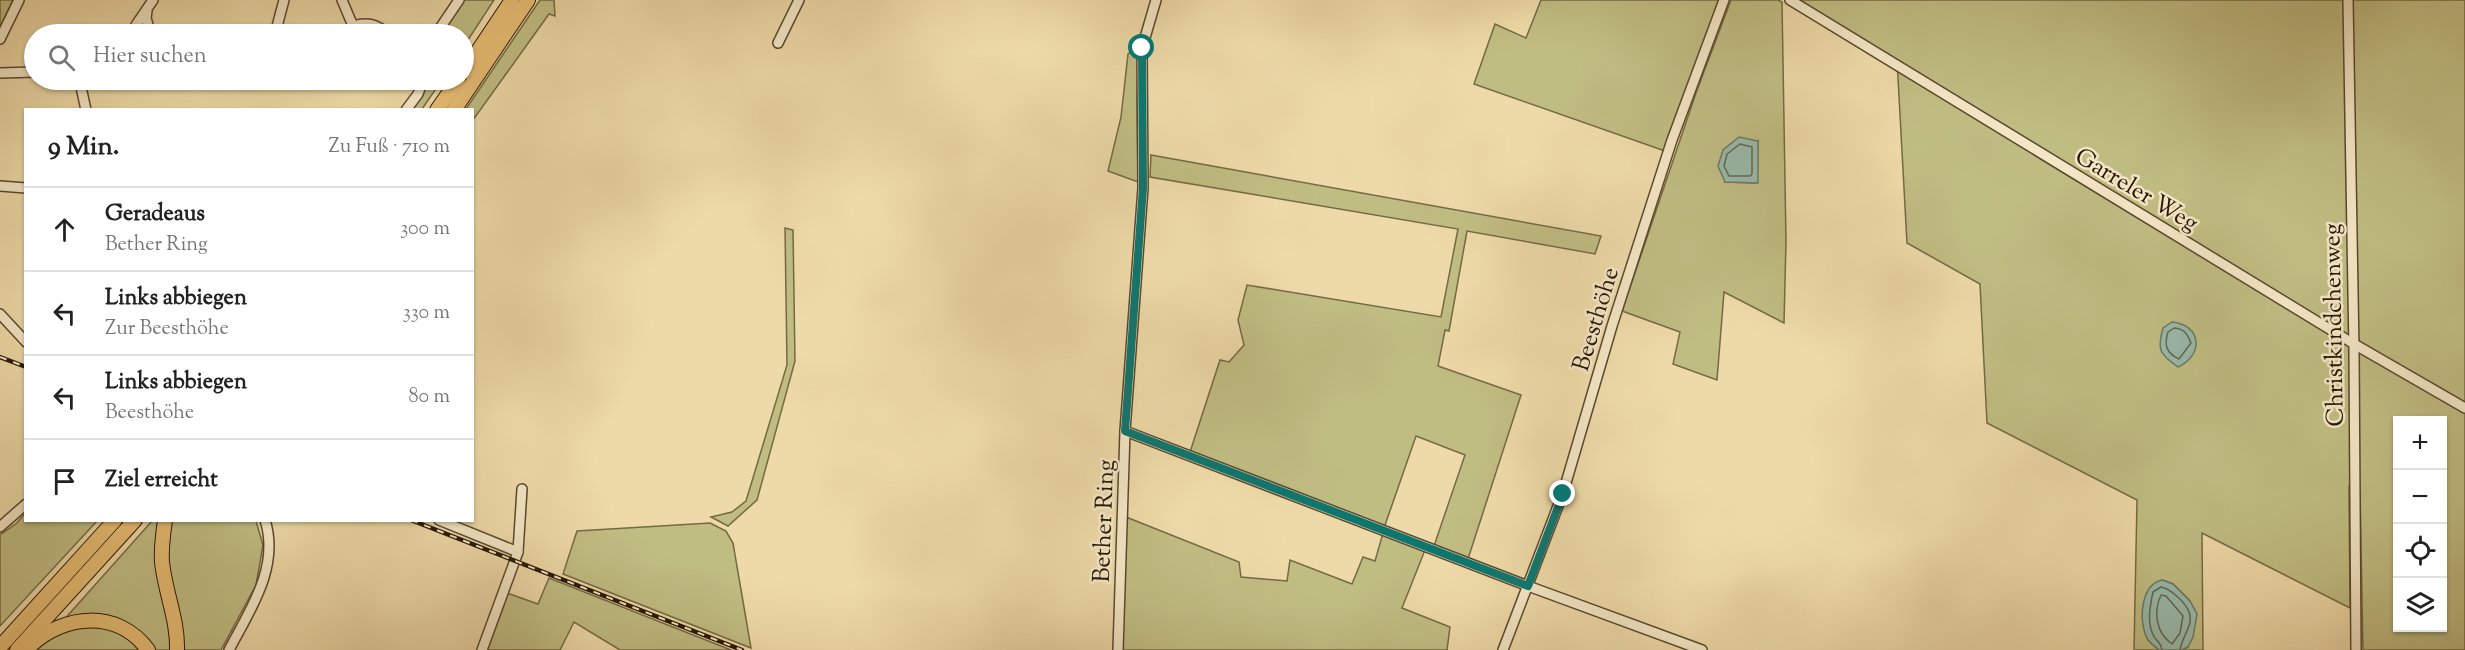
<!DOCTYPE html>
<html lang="de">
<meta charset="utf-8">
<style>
:root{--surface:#fff;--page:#f2f2f2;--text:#222;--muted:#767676;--line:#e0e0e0}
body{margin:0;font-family:"Sorts Mill Goudy",serif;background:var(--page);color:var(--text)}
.controls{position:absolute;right:18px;bottom:18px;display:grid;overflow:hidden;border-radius:0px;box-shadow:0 2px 4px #0004}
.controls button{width:54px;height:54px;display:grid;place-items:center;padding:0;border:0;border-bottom:2px solid var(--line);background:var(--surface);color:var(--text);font:30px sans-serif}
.stop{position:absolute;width:18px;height:18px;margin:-14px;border:4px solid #0f766e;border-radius:50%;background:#fff}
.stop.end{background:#0f766e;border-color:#fff;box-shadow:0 2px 6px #0008}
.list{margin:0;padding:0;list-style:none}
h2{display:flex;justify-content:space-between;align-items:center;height:78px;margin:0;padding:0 24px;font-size:26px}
h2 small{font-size:20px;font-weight:400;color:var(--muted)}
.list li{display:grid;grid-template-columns:39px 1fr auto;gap:18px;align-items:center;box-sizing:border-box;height:84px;padding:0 24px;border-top:2px solid var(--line)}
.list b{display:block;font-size:22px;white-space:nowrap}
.list p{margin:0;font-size:20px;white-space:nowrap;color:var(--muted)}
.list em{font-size:20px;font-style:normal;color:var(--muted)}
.icon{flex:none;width:33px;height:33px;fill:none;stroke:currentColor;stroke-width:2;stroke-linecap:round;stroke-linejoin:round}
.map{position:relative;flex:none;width:2465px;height:650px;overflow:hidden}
.search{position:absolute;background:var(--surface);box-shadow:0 2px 4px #0004;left:24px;top:24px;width:450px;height:66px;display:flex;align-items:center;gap:15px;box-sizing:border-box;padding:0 21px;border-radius:33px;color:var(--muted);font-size:22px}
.panel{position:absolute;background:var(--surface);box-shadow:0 2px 4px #0004;left:24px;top:108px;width:450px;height:414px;border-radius:0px}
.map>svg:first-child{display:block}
.green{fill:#c0bd83;stroke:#746a44;stroke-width:1.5;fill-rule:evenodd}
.water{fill:#99baaa;stroke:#6b7968;stroke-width:1.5}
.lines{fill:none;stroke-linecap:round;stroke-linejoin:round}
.shore{stroke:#606858;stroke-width:1.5}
.minor-casing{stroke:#59482e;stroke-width:12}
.highway-casing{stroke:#271705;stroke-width:16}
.minor{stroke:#f4e7c6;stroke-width:9}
.highway{stroke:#e7bd74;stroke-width:14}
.rail-casing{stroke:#271705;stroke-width:4.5}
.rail{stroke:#f4e7c6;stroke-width:2;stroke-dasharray:7;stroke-linecap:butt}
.route{stroke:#0f766e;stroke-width:8}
.labels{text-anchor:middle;stroke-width:5;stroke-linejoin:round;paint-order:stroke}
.street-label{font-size:24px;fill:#271705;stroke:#f4e7c6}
</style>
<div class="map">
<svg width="2465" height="650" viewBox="0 0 2465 650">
<rect width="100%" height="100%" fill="#eedaa8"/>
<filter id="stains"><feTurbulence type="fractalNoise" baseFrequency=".00333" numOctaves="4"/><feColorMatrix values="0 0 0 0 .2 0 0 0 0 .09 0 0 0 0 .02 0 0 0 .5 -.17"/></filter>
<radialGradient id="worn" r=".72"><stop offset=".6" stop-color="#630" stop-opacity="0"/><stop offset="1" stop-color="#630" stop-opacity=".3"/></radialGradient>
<!-- green -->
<g class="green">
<path d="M0,0h13l-13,27z"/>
<path d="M464,0h30l-30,46v-12h-22z"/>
<path d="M540,0h14l1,16 -6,-2 -76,106 -1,-10 -6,-1z"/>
<path d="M1541,0h180l-56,151 -191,-67 21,-60 31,14z"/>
<path d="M1731,0h47l4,2 4,239 -2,82 -60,-31 -7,88 -44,-16 7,-32 -58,-21 74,-218zM1758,141l-1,42 -32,-1z"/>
<path d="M1797,0h668v650h-102l-3,-156 -11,-7 1,121 -148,-75 1,117h-21l6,-3 2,-46 -17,-17 -11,-4 -14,60 11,10h-25l3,-150 -150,-77 -7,-139 -73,-41 -10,-183zM2398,420h44v208h-44z"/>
<path d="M1139,46l-2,50 1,86 -30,-11 13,-54 7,-63z"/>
<path d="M426,80h16l-20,29 -12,1z"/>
<path d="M1151,155l450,81 -6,18 -128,-23 -18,100 -4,-1 -7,36 83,29 -53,164 -34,-13 31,-91 -49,-19 -32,92 -194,-76 30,-92 9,2 15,-17 -6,-25 9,-35 194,32 17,-88 -308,-52z"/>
<path d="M785,228l8,2 2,131 -38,139 -29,26 -17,-9 21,-5 14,-11 41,-136z"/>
<path d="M25,513l1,7 71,1 -97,105v-91l17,-12z"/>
<path d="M1126,517l113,45 2,15 46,4 3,-21 62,24 11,-27 12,4 8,-28 42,17 -23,58 48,19 -3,23h-326z"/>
<path d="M152,521h104l7,24 -7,40 -35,65h-184z"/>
<path d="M710,523l16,8 7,12 18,105 -188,-74 14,-43z"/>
<path d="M549,578l182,72h-111l-46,-28 -14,28h-73l20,-57 31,11z"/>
</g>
<!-- water -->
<g class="water">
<path d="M1739,137l19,4v42l-33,-1 -7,-16 5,-16z"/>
<path d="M2172,322c30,3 32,33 6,45 -19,-13 -21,-18 -15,-39z"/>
<path d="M2162,580l11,4 17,17 7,13 -4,23 -5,10 -6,3h-23c-3,-3 -9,-7 -11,-10 -10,-17 -8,-55 14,-60z"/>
</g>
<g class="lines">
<!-- shore -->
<g class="shore">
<path d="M1740,144l12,3v27l-2,2h-21l-5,-10 3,-12z"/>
<path d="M2174,328c11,1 13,6 17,15l-12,16c-13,-6 -15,-14 -11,-27z"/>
<path d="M2161,595l5,1 17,20 -3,17 -8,11c-16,-11 -19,-32 -11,-49z"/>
<path d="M2162,650c-1,-7 -3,-7 -7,-12 -9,-13 -5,-32 -2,-46l8,-5c9,2 13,7 20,13 20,21 2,31 -1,50"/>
</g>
<defs>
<g id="minor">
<path d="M342,0l11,26c16,-5 23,-1 37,8"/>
<path d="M1790,0l564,344 111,64"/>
<path d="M2348,0l6,351 2,299"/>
<path d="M147,11l-1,7 3,10 -4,5 -7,-3 -2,-5 17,-25"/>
<path d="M275,34l9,-34"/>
<path d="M436,34l23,-34"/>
<path d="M0,39l19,-39"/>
<path d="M778,43l21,-43"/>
<path d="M0,73l34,-1"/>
<path d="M77,80l4,7 5,23"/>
<path d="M406,110l12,-16 5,-14"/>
<path d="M0,186l26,2"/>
<path d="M0,314l26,28"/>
<path d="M1125,431l403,155 174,64"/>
<path d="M439,520l79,32"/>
<path d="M0,527l26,-23"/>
<path d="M229,650c21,-40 51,-83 36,-130"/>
<path d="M482,650l36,-98 4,-63"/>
<path d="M1118,650l7,-219 18,-243 -1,-140 14,-48"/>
<path d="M1503,650l60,-157 49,-167 60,-186 52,-140"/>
</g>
<g id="highway">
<path d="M464,72l48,-72"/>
<path d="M437,110l21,-30"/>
<path d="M454,110l74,-110"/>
<path d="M165,520c-2,14 -4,28 -3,42 3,30 16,58 15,88"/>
<path d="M30,646c34,-32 88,-37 118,4"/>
<path d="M0,647l115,-127"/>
<path d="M17,650l118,-130"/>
</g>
</defs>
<!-- minor casing -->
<use href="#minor" class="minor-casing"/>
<!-- highway casing -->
<use href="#highway" class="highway-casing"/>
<!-- minor -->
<use href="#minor" class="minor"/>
<!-- highway -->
<use href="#highway" class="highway"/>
<defs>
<g id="rail">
<path d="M0,357l26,10"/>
<path d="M411,520l331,130"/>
</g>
</defs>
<!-- rail casing -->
<use href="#rail" class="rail-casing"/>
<!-- rail -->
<use href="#rail" class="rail"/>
</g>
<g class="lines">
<!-- route -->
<path class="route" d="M1142,48l1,140 -18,243 403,155 35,-92"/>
</g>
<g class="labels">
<!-- street labels -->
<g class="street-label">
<text transform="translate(2137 189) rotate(31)" y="8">Garreler Weg</text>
<text transform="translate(1595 319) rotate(-73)" y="8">Beesthöhe</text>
<text transform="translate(2333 325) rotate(-91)" y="8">Christkindchenweg</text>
<text transform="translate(1103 521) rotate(-88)" y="8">Bether Ring</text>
</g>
</g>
<rect width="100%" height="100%" filter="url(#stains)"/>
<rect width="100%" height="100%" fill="url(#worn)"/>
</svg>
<div class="controls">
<button>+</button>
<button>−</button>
<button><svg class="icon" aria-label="locate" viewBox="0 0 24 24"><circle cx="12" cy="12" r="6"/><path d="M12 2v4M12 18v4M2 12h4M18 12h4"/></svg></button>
<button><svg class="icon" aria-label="layers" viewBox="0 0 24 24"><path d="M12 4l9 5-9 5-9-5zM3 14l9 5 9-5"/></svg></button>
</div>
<div class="stop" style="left:1142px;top:48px"></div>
<div class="stop end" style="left:1563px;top:494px"></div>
<div class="search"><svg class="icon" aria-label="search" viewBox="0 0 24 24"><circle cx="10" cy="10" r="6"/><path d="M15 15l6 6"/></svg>Hier suchen</div>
<section class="panel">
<h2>9 Min.<small>Zu Fuß · 710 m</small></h2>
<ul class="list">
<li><svg class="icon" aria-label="ahead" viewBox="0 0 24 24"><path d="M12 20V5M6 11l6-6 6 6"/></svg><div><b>Geradeaus</b><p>Bether Ring</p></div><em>300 m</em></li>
<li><svg class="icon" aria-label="left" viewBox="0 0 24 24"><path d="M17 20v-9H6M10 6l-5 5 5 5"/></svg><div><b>Links abbiegen</b><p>Zur Beesthöhe</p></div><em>330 m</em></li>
<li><svg class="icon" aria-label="left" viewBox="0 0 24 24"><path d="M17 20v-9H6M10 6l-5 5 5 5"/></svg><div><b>Links abbiegen</b><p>Beesthöhe</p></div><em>80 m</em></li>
<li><svg class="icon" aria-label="arrive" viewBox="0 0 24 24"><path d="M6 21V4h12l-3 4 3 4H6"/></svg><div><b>Ziel erreicht</b></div></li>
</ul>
</section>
</div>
